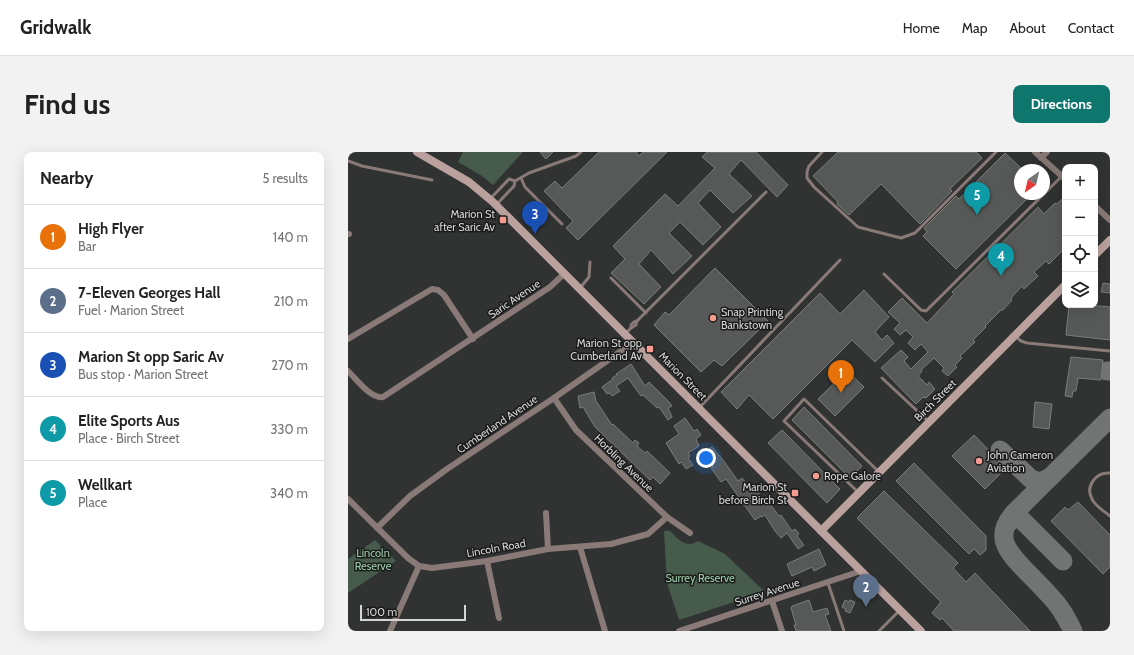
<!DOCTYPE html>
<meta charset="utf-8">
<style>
:root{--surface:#fff;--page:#f2f2f2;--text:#222;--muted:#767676;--line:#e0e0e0;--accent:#0f766e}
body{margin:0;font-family:Cabin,sans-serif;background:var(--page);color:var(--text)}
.controls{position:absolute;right:12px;top:12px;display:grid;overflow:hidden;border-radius:8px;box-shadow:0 4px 16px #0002}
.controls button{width:36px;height:36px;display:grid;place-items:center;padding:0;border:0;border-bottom:1px solid var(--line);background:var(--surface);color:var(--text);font:20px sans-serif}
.compass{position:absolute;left:666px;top:12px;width:36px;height:36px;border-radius:50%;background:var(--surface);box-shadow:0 4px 16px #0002;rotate:214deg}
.scale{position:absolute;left:12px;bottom:10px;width:106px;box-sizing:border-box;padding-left:4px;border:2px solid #d4d6d5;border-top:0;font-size:11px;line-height:14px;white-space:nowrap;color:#d4d6d5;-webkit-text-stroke:3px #191a19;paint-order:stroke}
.you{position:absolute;left:358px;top:306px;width:14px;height:14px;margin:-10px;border:3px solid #fff;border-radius:50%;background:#1a73e8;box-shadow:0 0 0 6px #1a73e833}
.badge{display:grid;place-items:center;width:26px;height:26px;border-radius:50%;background:var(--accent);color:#fff;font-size:13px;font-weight:700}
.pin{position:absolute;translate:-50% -33px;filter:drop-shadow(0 1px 2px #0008)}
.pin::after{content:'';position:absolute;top:21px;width:14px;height:12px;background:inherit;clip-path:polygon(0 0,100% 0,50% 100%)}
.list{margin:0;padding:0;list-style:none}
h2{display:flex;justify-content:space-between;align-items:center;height:52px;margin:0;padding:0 16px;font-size:17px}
h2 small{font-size:13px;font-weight:400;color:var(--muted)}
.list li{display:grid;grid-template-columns:26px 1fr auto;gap:12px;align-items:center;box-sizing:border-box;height:64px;padding:0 16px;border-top:1px solid var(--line)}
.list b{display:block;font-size:15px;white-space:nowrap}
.list p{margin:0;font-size:13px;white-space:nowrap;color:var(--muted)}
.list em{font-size:13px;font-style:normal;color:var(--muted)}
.icon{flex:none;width:22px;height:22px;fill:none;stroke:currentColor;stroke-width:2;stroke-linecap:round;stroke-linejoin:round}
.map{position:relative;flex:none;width:762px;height:479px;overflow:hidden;border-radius:8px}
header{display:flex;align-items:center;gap:24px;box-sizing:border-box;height:56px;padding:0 20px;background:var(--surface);border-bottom:1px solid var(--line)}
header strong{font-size:19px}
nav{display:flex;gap:22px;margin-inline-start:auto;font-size:14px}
.intro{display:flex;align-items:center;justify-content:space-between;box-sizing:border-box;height:96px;padding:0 24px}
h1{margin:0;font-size:28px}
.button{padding:10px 18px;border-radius:8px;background:var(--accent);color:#fff;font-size:14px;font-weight:700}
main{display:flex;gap:24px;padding:0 24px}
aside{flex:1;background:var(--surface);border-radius:8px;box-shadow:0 4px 16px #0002}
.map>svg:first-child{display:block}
.green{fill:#475b4c}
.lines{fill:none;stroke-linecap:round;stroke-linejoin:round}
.taxiway{stroke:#727473;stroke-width:19}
.building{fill:#565957;stroke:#7a7d7b}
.lane{stroke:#897977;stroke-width:3}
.street{stroke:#897977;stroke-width:6}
.secondary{stroke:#baa19d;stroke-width:8}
.poi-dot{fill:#f59c90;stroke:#191a19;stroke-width:1.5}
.labels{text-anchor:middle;stroke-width:3;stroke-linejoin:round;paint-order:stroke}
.poi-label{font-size:11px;fill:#d4d6d5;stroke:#191a19;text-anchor:end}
.street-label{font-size:11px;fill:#d4d6d5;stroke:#191a19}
.park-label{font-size:11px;fill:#9bcda9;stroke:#191a19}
</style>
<header>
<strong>Gridwalk</strong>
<nav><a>Home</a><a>Map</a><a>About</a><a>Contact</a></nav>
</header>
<div class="intro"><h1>Find us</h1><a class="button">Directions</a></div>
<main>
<aside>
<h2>Nearby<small>5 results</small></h2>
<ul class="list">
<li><span class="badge" style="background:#e8710a">1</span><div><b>High Flyer</b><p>Bar</p></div><em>140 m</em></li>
<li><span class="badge" style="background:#5c6f8a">2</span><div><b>7-Eleven Georges Hall</b><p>Fuel · Marion Street</p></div><em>210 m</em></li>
<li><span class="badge" style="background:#1a4fb4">3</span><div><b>Marion St opp Saric Av</b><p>Bus stop · Marion Street</p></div><em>270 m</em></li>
<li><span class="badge" style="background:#0f9aa8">4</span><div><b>Elite Sports Aus</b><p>Place · Birch Street</p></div><em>330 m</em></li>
<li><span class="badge" style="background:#0f9aa8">5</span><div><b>Wellkart</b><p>Place</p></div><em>340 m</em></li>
</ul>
</aside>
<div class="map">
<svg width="762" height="479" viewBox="0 0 762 479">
<rect width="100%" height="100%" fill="#303331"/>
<!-- green -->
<g class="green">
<path d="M115,0h60l-30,33 -11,-9 -24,-14z"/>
<path d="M316,379h6c8,8 16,18 28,10l27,13 40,38 -86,28 -12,-37z"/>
<path d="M27,388l21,21 -48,32v-34z"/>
</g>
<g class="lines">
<!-- taxiway -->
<g class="taxiway">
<path d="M759,219h3"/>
<path d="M652,298l31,29 9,3 9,-4"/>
<path d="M658,374c4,-6 9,-9 16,-6l41,41"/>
<path d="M725,479c-6,-12 -12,-24 -22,-34 -8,-9 -17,-18 -26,-27 -18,-19 -32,-34 -10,-58l95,-94"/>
</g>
</g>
<!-- building -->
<g class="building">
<path d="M192,0h13l-7,7z"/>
<path d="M251,0h37l3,4 4,-4h24l-89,88 -12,-12 7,-7 -29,-30 11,-10 7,7z"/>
<path d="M359,0h49l32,33 -11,12 -36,-37 -12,14 23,22 -19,17 -23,-23 -12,13 23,24 -18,18 -23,-23 -11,11 23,23 -19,18 -22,-24 -12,14 22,23 -17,17 -33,-31 14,-14 -12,-13 52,-52 13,12 37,-38 -13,-11z"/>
<path d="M490,0h138l6,6 -32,31 2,2 -32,33 -39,-40 -32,31 -12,-11 1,-2 -25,-26z"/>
<path d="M657,1l15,14v27h12l-76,75 -33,-33 4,-4 -3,-4 32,-32 3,3z"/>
<path d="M717,44v52l-16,16 -3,-3 -12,11 4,4 -14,13 -2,-3 -11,12 1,2 -9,10h-2l-16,16 1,1 -13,13 2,2 -15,14 2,2 -7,7 2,2 -9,9 -6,-5 2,-3 -10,-10 -13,12 1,1 -4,5 9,9 2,-3 6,7 -9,9 -3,-1 -7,7 -35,-36 20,-18 7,7 -4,4 7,8 17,-17 -7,-8 -6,6 -7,-7 5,-6 -7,-7 -6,5 -6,-6 6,-6 -12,-11 14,-14 25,25 27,-29 -2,-2 86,-85 6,7 11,-11 2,1z"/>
<path d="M367,116l53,53 -46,45 -8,-6 -13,12 -47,-47 11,-13 4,3z"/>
<path d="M755,131l7,1v9l-9,-1z"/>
<path d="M516,138l25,27 -14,15 7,8 5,-5 7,8 -19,19 -23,-22 -79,79 -24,-24 -12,14 -16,-17 99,-99 20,21z"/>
<path d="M721,153h20l21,2v33l-44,-5z"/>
<path d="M723,205l32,3 -2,20 -23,-2 -2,13h-3l-1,6 -7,-1z"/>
<path d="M283,212l14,22 4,-4 20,20 3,4 -4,2 4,9 -4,3 -9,-13 -2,1 -14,-13 -2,1 -13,-18 -12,8 4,5 -8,5 -2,-3 -3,1 -5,-7 11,-8 -1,-1 5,-3 -1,-1z"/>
<path d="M499,219l17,16 -29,29 -17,-17z"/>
<path d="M246,240l2,9 16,24 1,-1 20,19 2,-3 4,3 -2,3 8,7 2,-2 23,22 -10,11 -7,-7 -3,3 -55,-53 -12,-20 -3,1 -2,-12z"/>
<path d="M687,250l17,2 -3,25 -16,-2z"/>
<path d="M456,255l58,59 -12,12 -58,-58z"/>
<path d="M337,266l9,13 3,-2 4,6 -5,4 3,7 -11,7 2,3 -2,2 5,7 -7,4 -5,-7 -2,2 -13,-21 13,-9 -5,-8z"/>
<path d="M434,278l58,59 -13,14 -59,-60z"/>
<path d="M626,283l32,33 -21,21 -33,-33z"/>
<path d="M364,295l11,13 15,21 4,-3 8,10 2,-2 2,4 2,-1 11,17 3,-2 9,12 2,-1 11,16 3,-2 4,5 -2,2 7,9 -6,4 -11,-16 -6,5 -6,-7 -10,-16 -3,2 -1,-1 -6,4 -29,-41 -5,3 -10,-14 2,-1 -8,-10 2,-2 -2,-3z"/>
<path d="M566,311l72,73v14l-6,5 -6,-6 -5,5 -73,-73z"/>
<path d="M536,339l74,72 -5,5 13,14 9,-9 55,58h-76l-12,-13 -2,2 -8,-7 9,-11 -84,-84z"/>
<path d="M730,350l32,33v32l-7,7 -52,-53 14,-14 3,3z"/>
<path d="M471,397l7,16 -12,6 -2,-4 -20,9 -5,-12z"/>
<path d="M461,448l4,12 14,-4 2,6 -4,1 6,16h-35l-2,-6h2l-5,-17 1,-2z"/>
<path d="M497,448l4,2 1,-2 5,2 -5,11 -5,-2 1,-2 -4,-2z"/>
</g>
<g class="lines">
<!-- lane -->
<g class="lane">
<path d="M474,0l-13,14 -2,6v6l7,9 44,40 43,11 14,-5 81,-81"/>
<path d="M0,9l14,5 70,14"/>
<path d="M173,26l4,9 37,37"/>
<path d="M167,29l14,-8 47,-17 5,-4"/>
<path d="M142,47l19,-20 6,2 -1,5 -17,18"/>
<path d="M536,122l37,36 5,1 136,-135"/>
<path d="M263,126l35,35"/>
<path d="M232,136l9,-11 1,-15"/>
<path d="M283,176v-3l3,-3 3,-1"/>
<path d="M278,181l5,-5 5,-3 1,-4 129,-129"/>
<path d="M667,184l6,5 6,2 83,8"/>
<path d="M534,226l46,43"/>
<path d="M351,256l141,-148"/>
<path d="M762,321c-14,-1 -25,13 -18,26 3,7 12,12 18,17"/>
<path d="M510,340l-74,-71 20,-22 74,72"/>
<path d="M480,431l16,48"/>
<path d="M531,479l21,-21"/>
</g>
<!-- street -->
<g class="street">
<path d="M687,0l30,27"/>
<path d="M693,6l6,-6"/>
<path d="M747,54l15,14"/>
<path d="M0,82h1"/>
<path d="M0,187l84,-50 6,1 6,5 29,44"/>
<path d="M0,219c8,8 23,28 35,26l167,-110 15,-14"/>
<path d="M206,246l22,32 91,87 23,16"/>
<path d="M0,347l60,59 11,8 13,2 55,-7 61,-12 63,-5 37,-10 19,-17"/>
<path d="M198,361l2,36"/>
<path d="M29,376l33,-32 37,-27 107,-71 80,-56"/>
<path d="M232,395l25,84"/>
<path d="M139,409l12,57"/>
<path d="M424,449l10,30"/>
<path d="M42,479l29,-65"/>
<path d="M331,479l182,-60"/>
</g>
<!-- secondary -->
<g class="secondary">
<path d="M69,0l52,30 24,20 428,429"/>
<path d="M747,103l15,-15"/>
<path d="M473,379l244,-246"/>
</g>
</g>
<!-- markers -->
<g class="poi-dot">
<rect x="151" y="64" width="8" height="8" rx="2"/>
<circle cx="365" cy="166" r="4"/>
<rect x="298" y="193" width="8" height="8" rx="2"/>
<circle cx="631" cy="309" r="4"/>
<circle cx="468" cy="324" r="4"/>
<rect x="443" y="337" width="8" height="8" rx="2"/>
</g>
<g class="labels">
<!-- poi labels -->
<g class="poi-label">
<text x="147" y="66">Marion St<tspan x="147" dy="13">after Saric Av</tspan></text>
<text x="373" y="164" text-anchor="start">Snap Printing<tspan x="373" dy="13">Bankstown</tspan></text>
<text x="294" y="195">Marion St opp<tspan x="294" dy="13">Cumberland Av</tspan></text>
<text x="639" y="307" text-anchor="start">John Cameron<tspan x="639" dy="13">Aviation</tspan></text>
<text x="476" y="328" text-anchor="start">Rope Galore</text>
<text x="439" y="339">Marion St<tspan x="439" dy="13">before Birch St</tspan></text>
</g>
<!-- street labels -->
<g class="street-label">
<text transform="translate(166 147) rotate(-34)" y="4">Saric Avenue</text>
<text transform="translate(335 224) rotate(45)" y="4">Marion Street</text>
<text transform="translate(587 248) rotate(-45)" y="4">Birch Street</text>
<text transform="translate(149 272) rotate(-34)" y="4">Cumberland Avenue</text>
<text transform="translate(276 311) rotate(44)" y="4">Horbling Avenue</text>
<text transform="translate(148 396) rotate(-10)" y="4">Lincoln Road</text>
<text transform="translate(419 440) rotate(-18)" y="4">Surrey Avenue</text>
</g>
<!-- park labels -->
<g class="park-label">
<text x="25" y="405">Lincoln<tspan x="25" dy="13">Reserve</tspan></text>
<text x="352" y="430">Surrey Reserve</text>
</g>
</g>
</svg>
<div class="controls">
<button>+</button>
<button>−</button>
<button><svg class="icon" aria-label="locate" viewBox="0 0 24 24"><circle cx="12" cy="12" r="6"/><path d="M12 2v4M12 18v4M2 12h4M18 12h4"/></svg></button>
<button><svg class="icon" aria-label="layers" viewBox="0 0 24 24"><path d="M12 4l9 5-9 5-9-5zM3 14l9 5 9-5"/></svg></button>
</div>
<svg class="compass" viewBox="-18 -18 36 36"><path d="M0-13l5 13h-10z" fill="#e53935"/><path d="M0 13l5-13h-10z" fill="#767676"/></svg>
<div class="scale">100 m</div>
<div class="you"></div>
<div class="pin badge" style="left:493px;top:241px;background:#e8710a">1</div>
<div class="pin badge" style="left:518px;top:455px;background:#5c6f8a">2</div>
<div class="pin badge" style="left:187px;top:82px;background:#1a4fb4">3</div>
<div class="pin badge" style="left:653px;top:124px;background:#0f9aa8">4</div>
<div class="pin badge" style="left:629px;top:63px;background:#0f9aa8">5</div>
</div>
</main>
